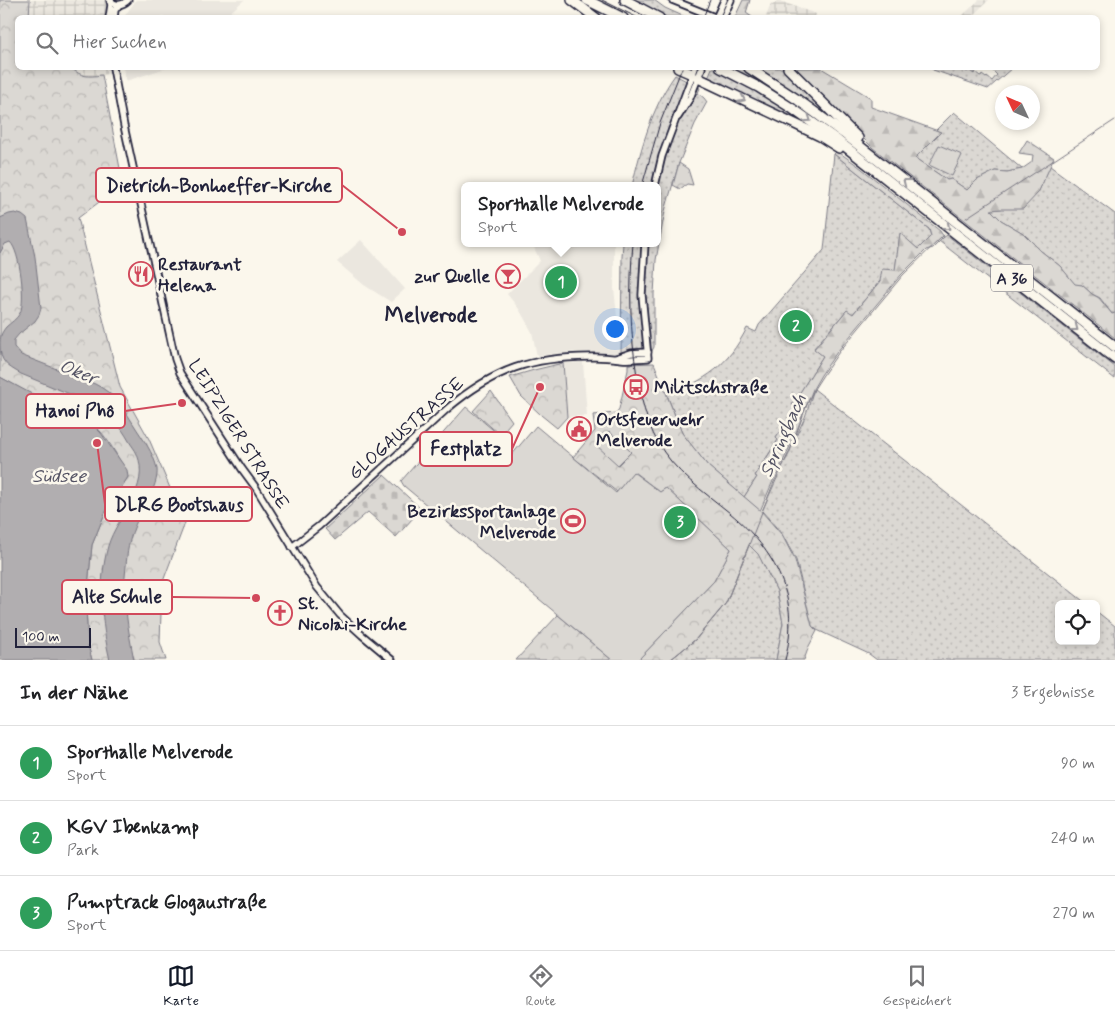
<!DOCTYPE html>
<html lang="de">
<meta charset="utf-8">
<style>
:root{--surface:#fff;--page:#f2f2f2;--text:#202124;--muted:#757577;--line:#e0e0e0;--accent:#111827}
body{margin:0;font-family:Mynerve,sans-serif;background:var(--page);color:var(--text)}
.controls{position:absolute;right:15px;bottom:15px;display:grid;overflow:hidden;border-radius:8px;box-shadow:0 2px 8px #0003}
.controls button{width:45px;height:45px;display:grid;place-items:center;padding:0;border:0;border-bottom:1px solid var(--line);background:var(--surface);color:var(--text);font:25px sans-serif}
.compass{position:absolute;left:995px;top:85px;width:45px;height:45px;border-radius:50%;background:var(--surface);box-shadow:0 2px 8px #0003;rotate:314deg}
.scale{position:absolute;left:15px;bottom:12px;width:76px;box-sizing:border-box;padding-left:5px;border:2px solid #22223b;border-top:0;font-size:14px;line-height:18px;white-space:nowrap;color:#22223b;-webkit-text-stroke:4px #fbf7ec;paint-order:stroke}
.you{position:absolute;left:614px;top:328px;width:18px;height:18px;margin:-12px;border:4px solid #fff;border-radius:50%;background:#1a73e8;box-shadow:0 0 0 8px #1a73e833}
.badge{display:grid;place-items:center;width:32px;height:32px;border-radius:50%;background:var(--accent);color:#fff;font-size:16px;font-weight:700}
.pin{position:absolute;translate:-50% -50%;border:2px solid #fff;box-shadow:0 1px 5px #0006}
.popup{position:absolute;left:461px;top:182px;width:200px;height:65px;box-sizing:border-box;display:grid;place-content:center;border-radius:8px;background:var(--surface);filter:drop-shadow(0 1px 4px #0005);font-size:16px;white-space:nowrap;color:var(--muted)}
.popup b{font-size:19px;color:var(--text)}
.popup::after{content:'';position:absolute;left:50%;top:100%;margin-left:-10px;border:10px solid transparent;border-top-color:var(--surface)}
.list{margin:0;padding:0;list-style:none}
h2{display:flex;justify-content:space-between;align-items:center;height:65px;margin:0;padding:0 20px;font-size:21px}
h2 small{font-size:16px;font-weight:400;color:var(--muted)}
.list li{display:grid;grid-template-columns:32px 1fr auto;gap:15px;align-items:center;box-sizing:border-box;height:75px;padding:0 20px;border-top:1px solid var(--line)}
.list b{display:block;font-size:19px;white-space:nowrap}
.list p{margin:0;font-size:16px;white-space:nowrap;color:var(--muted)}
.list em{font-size:16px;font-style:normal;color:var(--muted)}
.icon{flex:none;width:28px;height:28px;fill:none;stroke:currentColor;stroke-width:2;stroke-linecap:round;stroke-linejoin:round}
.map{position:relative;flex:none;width:1115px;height:660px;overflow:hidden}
.search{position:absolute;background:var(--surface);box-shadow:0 2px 8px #0003;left:15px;right:15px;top:15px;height:55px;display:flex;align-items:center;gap:12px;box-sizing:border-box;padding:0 18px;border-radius:8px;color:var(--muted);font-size:19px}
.sheet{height:290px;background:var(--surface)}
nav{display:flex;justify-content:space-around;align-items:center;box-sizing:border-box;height:70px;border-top:1px solid var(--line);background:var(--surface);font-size:14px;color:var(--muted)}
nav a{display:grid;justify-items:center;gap:2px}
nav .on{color:var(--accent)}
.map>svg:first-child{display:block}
.built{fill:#ebe7df}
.industrial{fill:url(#industrial-grid)}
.grass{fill:url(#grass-dots);stroke:#7e7d87}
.forest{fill:url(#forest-firs);stroke:#7e7d87}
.cemetery{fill:url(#cemetery-stones);stroke:#7e7d87}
.park{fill:url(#park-crowns);stroke:#7e7d87}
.pitch{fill:#dbd8d3;stroke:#7e7d87}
.water{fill:#b1aeb0;stroke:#787681}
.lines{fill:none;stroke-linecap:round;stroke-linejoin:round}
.stream{stroke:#787681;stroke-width:1}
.minor-casing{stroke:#22223b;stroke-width:9}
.highway-casing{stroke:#22223b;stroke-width:12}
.minor{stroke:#fbf7ec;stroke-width:5.5}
.highway{stroke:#fbf7ec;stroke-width:9}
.tram{stroke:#22223b;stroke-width:1}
.oneway{stroke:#99979c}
.labels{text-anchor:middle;stroke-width:5;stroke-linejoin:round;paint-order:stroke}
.shield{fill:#fbf7ec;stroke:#636270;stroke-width:1}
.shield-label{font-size:16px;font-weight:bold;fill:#22223b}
.poi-label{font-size:18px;font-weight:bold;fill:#22223b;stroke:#fbf7ec;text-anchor:start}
.street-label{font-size:18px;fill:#22223b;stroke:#fbf7ec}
.water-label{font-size:19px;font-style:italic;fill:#545364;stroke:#fbf7ec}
.district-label{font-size:22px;font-weight:bold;fill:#22223b;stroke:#fbf7ec}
.leader{fill:none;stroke:#d1495b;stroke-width:2}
.callout-dot{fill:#d1495b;stroke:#fbf7ec;stroke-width:2}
.callout{fill:#fbf7ec;stroke:#d1495b;stroke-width:2}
.callout-label{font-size:19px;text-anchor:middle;font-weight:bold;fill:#22223b}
</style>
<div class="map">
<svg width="1115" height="660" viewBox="0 0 1115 660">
<defs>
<pattern id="industrial-grid" width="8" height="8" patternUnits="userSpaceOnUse" patternTransform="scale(1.25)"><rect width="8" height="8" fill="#ebe7df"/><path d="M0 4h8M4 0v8" fill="none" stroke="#c9c6c0"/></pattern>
<pattern id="grass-dots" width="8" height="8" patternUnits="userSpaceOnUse" patternTransform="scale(1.25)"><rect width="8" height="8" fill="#dbd8d3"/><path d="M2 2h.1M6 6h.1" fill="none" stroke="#bcb9b6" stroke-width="1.8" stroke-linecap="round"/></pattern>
<pattern id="forest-firs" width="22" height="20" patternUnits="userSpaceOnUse" patternTransform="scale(1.25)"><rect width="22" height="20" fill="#dbd8d3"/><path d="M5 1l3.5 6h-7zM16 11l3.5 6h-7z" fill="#bcb9b6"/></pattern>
<pattern id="cemetery-stones" width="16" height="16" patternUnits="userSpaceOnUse" patternTransform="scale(1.25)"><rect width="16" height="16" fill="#dbd8d3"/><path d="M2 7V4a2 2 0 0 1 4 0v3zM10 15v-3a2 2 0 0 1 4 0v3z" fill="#bcb9b6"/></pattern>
<pattern id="park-crowns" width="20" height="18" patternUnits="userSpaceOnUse" patternTransform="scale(1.25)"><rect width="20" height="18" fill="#dbd8d3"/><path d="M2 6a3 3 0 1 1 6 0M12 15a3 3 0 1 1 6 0" fill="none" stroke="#bcb9b6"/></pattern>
</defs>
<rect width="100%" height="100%" fill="#fbf7ec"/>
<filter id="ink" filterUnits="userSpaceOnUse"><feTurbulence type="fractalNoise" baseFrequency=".02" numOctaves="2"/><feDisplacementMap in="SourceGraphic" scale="10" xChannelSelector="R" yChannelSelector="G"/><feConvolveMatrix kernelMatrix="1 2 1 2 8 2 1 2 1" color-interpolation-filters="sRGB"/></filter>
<g filter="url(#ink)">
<!-- built -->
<g class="built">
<path d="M136,0h108l-19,17h-101z"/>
<path d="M123,68h43l-40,13z"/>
<path d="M361,240l44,49 -14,13 -27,-17 -27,-23z"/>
<path d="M532,243h82v45l7,66 -34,-2 -26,1 -24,3 -5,-24 -13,-23 -12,-15 33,-33z"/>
<path d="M583,362l4,54 -20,1 -4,-54z"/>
</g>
<!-- industrial -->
<g class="industrial">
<path d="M30,0h80l-1,17 -80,1z"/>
<path d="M777,0l39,14 -1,3h-49l5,-14 4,1z"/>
<path d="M979,0h10l-18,17h-10z"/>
<path d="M71,68h42v5l-25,4 -10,-4z"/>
</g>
<!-- grass -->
<g class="grass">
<path d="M633,0h21l11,8 20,9h-18z"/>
<path d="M712,68h71l70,68 -31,-1 -115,-55z"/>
<path d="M931,68h28l2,1 2,-1 4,4 2,-2 5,4 1,-2 5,4 2,-1 4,3 1,-1 5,4 5,-6 -4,-4 1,-2 -5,-1h23l-24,21 -55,-19z"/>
<path d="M675,75l25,13 -2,5 6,5 3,4 -12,22 -16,39 -14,48 -9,49 -2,34v53l-2,4 -31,3 1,-97 1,-14h34v-57h-25c9,-38 20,-79 43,-111z"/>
<path d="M954,112l68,57 -15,3 -12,-1 -18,9 -10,10 -16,-11 -4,1 -32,-22 25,-26 -4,-2z"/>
<path d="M834,154l95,75 2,7 -13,13 -18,-15 -5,37 -15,10 -28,34 -5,-5 -33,38 9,8 -30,48 4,4 -21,30 2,2 -23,35 2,2 -13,20 -36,-31 -26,-33 -15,-38c39,-15 60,-28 80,-67l9,4 3,-7 65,-75z"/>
<path d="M1050,166l65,48v99l-3,1 -12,-16 -8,-4 -10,-9h-7l-15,-19 -19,-15 -18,-18 -22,-13 -10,-10 10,-1 37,-16z"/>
<path d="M947,235l168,132v12l-176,-138z"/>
<path d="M814,389l273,215h-28v37h37v-30l19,15v34h-238l-8,-6 -52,-24 -5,-4 -16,-66 -14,-26 -20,-23 43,-94z"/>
<path d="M749,545l9,8 19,38 6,32 -7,37h-106l26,-21 30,-36z"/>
</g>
<!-- forest -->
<g class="forest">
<path d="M743,0h7l-4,13 6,4h-17z"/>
<path d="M793,68h28l50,30v9l70,25 -26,26 32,22 4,-1 16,11 10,-10 18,-9 12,1 15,-3 10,-7 1,-7 -14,-2 8,-13 27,18 -16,35 -15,16h-22l-10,1 10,10 22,13 18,18 19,15 15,18 7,1 10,9 7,4 13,16 3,-1v25l-242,-190z"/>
<path d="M837,151l20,14 83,66 4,6 -11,11 -7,2 -25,25 -64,77 -16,23 -8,14 -20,51 -13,28 -4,6 -16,37 -16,-14 13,-20 -2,-1 23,-36 -2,-2 21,-30 -5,-3 31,-49 -9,-7 33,-39 6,4 27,-33 2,-12 13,1 5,-37 18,16 13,-13 -2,-7 -95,-75z"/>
</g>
<!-- cemetery -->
<path class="cemetery" d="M384,475l37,34 -25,28 -28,-25 -33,28 -10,-11z"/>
<!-- park -->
<g class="park">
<path d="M0,0h30l-1,17 -11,1v50h53c11,9 16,9 31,7l21,109 -45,34 42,169 29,52 36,84 -23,61 -2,58 6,18h-74l-4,-15 -2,-38 6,-62 13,-32 23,-36c-8,-18 -22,-43 -37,-55 -13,-10 -32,-14 -46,-21 -16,-7 -30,-16 -45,-24z"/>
<path d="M679,163l9,6 5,16 -6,-1 -7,5 -7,-4z"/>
<path d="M563,363l4,54 -10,11 -16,-13 -20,-19 -11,-19 24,-7z"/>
<path d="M654,363l28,70 26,33 54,46 20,23 13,25 17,66 5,5 -8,15 -5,14h-28l7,-37 -6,-32 -19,-37 -9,-9 -23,58 -30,36 -26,21h-32l76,-79 17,-32 -65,-61 -6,4 -26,-20 -17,20 -44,-35 22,-26 -2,-16 23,-2 3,-4 9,-39v-6z"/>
<path d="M491,391l21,30 -12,14 -27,-24z"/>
<path d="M558,615l54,45h-96z"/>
</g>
<!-- pitch -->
<g class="pitch">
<path d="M939,145l23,10 -10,21 -23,-11z"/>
<path d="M466,407l39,33 -10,14 10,9 31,-37 80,67 17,-21 27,20 6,-4 65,61 -17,32 -76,79h-26l-208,-174 -3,-5z"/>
<path d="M609,431l22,21 -13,13 -22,-20z"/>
</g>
<!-- water -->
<g class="water">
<path d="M15,213l7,2 5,4 8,38 6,51 -2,7 -4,6 -16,13 -5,6v7l7,8 74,29c20,10 28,23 39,41 8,13 20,28 23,44 2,18 -17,42 -23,59 -5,12 -7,25 -8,38 -4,31 2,63 8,94h-24c-9,-37 -12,-77 -2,-114 9,-31 43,-57 29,-92 -2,-5 -6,-9 -8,-13 -8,-14 -17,-26 -30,-35l-78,-32c-14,-8 -21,-12 -21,-29 0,-8 1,-12 6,-18 4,-4 11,-8 14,-14 6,-12 0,-62 -10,-71l-5,2 -5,9v-35l9,-4z"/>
<path d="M0,377l45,24 38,16 8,6 10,10 26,37 1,7 -23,36 -13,32 -6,62 2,38 4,15h-92z"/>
</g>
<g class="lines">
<!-- stream -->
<g class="stream">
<path d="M966,218l149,-98"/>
<path d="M670,660l26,-21 30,-36 36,-91 12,-30 15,-28 17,-47 8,-18 9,-14 16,-23 64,-77 41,-40"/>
</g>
<defs>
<g id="minor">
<path d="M110,0c5,6 12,6 18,0"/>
<path d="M672,0l45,18"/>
<path d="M109,18l2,-13 -1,-4"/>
<path d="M114,18l1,-8 4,-5"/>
<path d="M716,18l8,-18"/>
<path d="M723,18l8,-18"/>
<path d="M113,68l11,58 51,233 5,14 62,96 14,19 61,99 23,28 22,20 30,25"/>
<path d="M678,117l12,-19 12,-30"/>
<path d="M655,186l7,-30 33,-88"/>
<path d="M616,358l15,-5 17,-1"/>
<path d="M292,547l27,-21 128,-117c47,-40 86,-53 148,-52 9,0 18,1 27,2 8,1 18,-1 26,-1l-6,-63 3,-52"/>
</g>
<g id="highway">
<path d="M572,0l24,18"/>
<path d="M587,0l36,18"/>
<path d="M625,0l34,18"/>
<path d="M678,68l14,6"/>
<path d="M721,68l37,19 35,22 44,31 278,219"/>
<path d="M749,68l49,32 45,33 272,214"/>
<path d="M788,68l70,70"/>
<path d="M698,78l93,44 29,14 19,12"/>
</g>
</defs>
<!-- minor casing -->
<use href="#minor" class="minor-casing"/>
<!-- highway casing -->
<use href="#highway" class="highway-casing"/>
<!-- minor -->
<use href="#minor" class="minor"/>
<!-- highway -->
<use href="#highway" class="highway"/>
<!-- tram -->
<g class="tram">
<path d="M602,0l36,18"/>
<path d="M703,18l7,-18"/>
<path d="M642,186l18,-63 22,-55"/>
<path d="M633,243c-4,45 -3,89 4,133 4,22 9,45 20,65 17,31 46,50 73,72 46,38 71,86 55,147"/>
</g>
</g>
<!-- one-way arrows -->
<defs><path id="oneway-chevron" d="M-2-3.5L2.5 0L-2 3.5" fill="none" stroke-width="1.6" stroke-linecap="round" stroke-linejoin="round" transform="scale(1.25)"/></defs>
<g class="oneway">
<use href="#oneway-chevron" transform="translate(742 99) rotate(26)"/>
<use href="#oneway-chevron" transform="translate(808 119) rotate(35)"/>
<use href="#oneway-chevron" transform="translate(906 182) rotate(-142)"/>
<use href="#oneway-chevron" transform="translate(947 227) rotate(39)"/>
<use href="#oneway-chevron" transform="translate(1075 328) rotate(38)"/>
</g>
</g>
<!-- icons -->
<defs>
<symbol id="restaurant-ring" viewBox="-11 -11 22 22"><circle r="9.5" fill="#fbf7ec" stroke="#d1495b" stroke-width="1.5"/><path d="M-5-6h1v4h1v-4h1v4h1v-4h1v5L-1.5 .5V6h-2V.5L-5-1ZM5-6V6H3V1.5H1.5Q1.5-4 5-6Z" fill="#d1495b"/></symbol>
<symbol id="bar-ring" viewBox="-11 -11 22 22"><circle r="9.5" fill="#fbf7ec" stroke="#d1495b" stroke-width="1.5"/><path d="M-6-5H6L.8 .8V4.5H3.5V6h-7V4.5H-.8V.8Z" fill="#d1495b"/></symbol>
<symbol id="bus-ring" viewBox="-11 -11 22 22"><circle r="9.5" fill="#fbf7ec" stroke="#d1495b" stroke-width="1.5"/><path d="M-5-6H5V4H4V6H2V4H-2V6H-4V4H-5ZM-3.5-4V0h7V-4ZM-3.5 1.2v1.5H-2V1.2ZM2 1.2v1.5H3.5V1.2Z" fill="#d1495b"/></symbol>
<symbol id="civic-ring" viewBox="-11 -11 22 22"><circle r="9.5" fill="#fbf7ec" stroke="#d1495b" stroke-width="1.5"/><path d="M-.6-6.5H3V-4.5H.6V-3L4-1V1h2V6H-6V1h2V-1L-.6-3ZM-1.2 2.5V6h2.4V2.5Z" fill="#d1495b"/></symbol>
<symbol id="stadium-ring" viewBox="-11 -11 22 22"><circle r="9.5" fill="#fbf7ec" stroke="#d1495b" stroke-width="1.5"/><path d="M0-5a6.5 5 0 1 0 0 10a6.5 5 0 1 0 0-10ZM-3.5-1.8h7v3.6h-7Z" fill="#d1495b"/></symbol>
<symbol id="church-ring" viewBox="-11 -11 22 22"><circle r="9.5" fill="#fbf7ec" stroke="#d1495b" stroke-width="1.5"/><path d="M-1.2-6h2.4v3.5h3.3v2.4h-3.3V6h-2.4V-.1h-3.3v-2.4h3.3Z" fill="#d1495b"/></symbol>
</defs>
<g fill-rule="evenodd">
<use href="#restaurant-ring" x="127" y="260" width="28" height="28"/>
<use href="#bar-ring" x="494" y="262" width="28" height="28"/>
<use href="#bus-ring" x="622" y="373" width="28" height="28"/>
<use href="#civic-ring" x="565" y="415" width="28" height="28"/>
<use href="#stadium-ring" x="559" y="507" width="28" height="28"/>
<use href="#church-ring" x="266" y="599" width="28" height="28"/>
</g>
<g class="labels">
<!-- shield labels -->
<rect class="shield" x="991" y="264.5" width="42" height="27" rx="4"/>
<g class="shield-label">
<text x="1012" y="284">A 36</text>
</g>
<!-- poi labels -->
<g class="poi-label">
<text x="158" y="270">Restaurant<tspan x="158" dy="21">Helena</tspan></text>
<text x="490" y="282" text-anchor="end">zur Quelle</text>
<text x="654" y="393">Militschstraße</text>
<text x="596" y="425">Ortsfeuerwehr<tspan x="596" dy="21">Melverode</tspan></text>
<text x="556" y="517" text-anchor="end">Bezirkssportanlage<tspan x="556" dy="21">Melverode</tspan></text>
<text x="298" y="609">St.<tspan x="298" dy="21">Nicolai-Kirche</tspan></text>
</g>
<!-- street labels -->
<g class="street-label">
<text transform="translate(406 428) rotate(-41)" y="6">GLOGAUSTRASSE</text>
<text transform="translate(239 434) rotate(58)" y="6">LEIPZIGER STRASSE</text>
</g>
<!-- water labels -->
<g class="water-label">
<text transform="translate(79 371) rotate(22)" y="7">Oker</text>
<text transform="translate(782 435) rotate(-66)" y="7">Springbach</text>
<text x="59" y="482">Südsee</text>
</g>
<!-- district labels -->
<g class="district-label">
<text x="431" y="322">Melverode</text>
</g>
</g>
<!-- callouts -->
<path class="leader" d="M402 232L342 185M182 403L125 411M540 387L512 449M97 443L105 504M256 598L172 597"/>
<g class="callout-dot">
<circle cx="402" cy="232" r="5"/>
<circle cx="182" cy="403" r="5"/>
<circle cx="540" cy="387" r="5"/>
<circle cx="97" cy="443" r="5"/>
<circle cx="256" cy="598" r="5"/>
</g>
<g class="callout">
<rect x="96" y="168" width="246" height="34" rx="5"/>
<rect x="26" y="394" width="99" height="34" rx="5"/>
<rect x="420" y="432" width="92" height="34" rx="5"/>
<rect x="105" y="487" width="147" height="34" rx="5"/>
<rect x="62" y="580" width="110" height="34" rx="5"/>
</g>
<g class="callout-label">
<text x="219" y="192">Dietrich-Bonhoeffer-Kirche</text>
<text x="75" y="417">Hanoi Phô</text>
<text x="466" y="455">Festplatz</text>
<text x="179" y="511">DLRG Bootshaus</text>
<text x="117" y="603">Alte Schule</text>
</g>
</svg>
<div class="controls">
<button><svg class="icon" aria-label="locate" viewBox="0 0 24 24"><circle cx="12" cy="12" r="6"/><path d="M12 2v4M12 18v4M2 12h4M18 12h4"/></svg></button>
</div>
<svg class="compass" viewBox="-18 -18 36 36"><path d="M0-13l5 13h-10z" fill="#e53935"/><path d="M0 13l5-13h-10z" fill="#757577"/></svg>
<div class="scale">100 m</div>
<div class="you"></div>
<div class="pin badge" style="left:561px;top:282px;background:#2e9e5b">1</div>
<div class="popup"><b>Sporthalle Melverode</b>Sport</div>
<div class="pin badge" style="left:796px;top:326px;background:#2e9e5b">2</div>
<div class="pin badge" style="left:680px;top:522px;background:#2e9e5b">3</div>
<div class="search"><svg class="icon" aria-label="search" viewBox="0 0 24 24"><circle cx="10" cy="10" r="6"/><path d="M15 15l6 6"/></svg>Hier suchen</div>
</div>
<section class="sheet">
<h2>In der Nähe<small>3 Ergebnisse</small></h2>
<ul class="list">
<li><span class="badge" style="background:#2e9e5b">1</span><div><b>Sporthalle Melverode</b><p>Sport</p></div><em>90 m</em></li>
<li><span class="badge" style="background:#2e9e5b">2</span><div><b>KGV Ibenkamp</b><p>Park</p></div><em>240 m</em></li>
<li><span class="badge" style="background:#2e9e5b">3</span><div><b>Pumptrack Glogaustraße</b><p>Sport</p></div><em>270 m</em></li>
</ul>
</section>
<nav>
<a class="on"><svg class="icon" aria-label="map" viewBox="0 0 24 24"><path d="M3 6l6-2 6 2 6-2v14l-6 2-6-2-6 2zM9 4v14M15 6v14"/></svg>Karte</a>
<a><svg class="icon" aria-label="directions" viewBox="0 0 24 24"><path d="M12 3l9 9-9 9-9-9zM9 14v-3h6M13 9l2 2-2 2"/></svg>Route</a>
<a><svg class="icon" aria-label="saved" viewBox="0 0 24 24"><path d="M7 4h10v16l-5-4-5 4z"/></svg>Gespeichert</a>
</nav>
